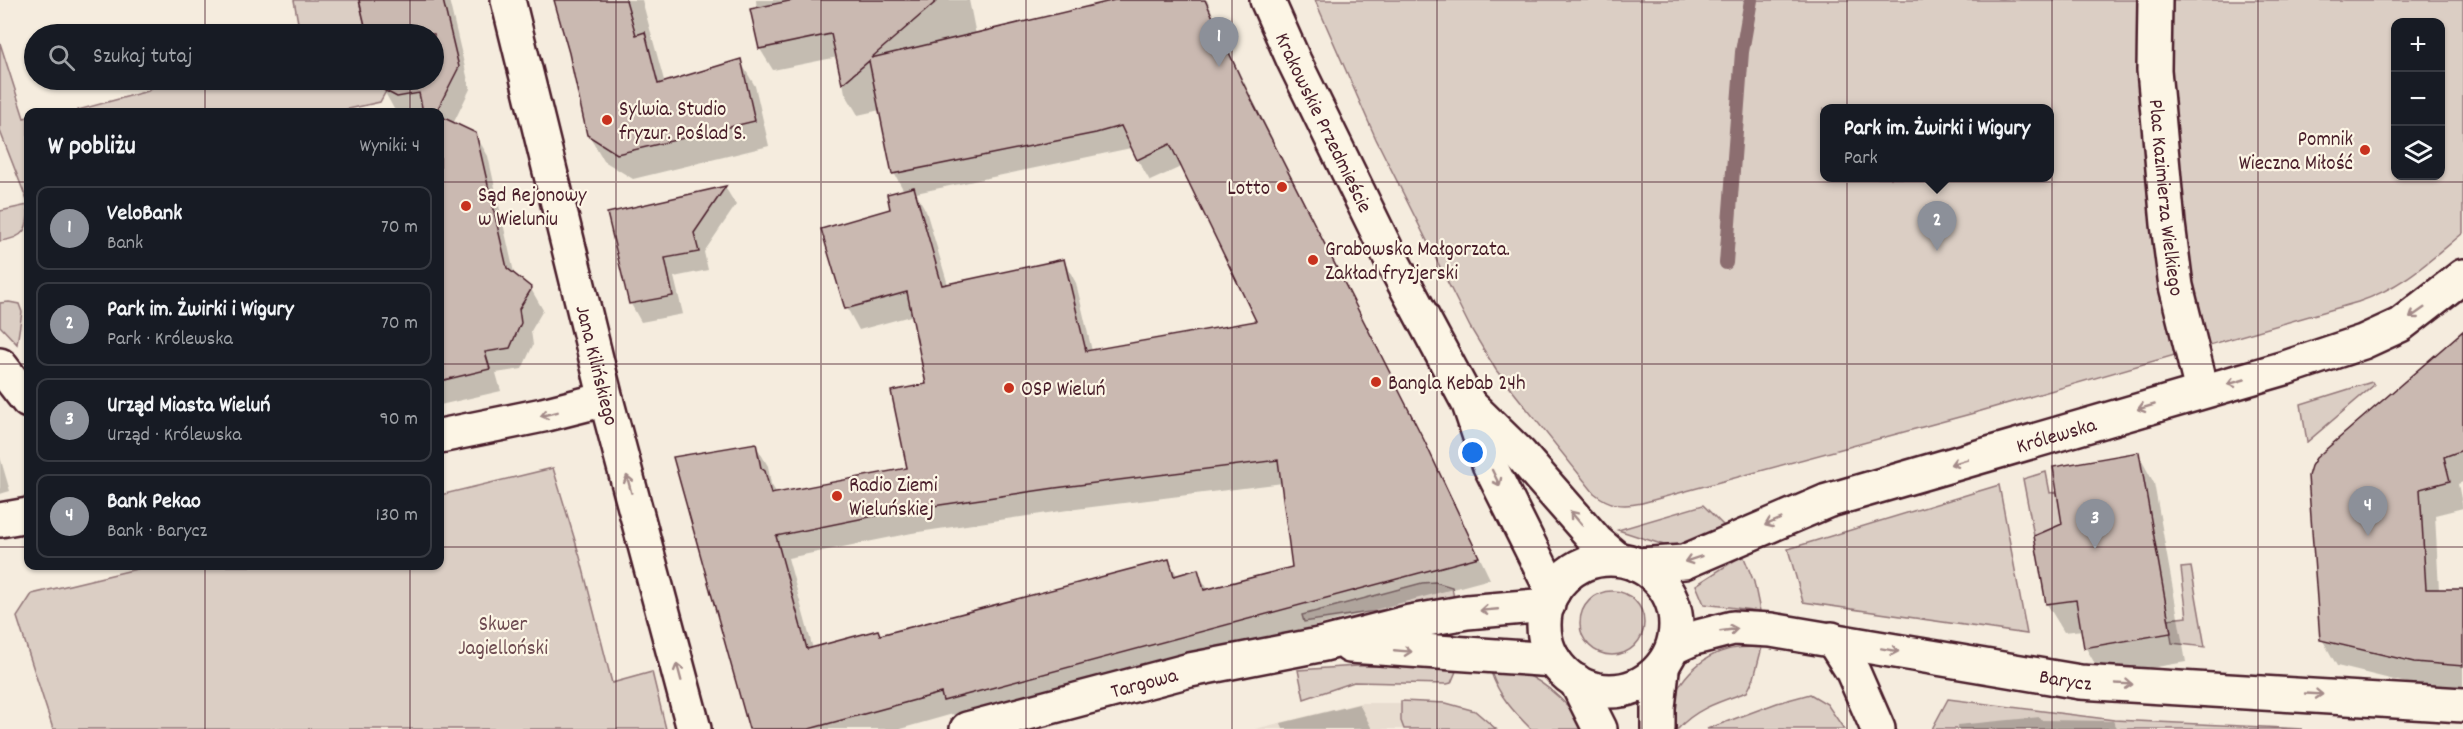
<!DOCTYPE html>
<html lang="pl">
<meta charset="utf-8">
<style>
:root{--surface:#171b24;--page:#242831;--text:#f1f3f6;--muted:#9ea1a6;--line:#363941;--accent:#8c9099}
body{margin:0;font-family:Dekko,sans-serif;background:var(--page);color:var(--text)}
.controls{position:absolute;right:18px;top:18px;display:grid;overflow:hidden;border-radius:12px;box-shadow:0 2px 4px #0004}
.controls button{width:54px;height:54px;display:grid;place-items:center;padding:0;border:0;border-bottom:2px solid var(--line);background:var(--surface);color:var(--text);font:30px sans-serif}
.you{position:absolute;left:1473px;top:453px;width:21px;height:21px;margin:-15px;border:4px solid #fff;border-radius:50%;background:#1a73e8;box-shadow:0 0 0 9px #1a73e833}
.badge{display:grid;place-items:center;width:39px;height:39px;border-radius:50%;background:var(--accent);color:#fff;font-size:20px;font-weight:700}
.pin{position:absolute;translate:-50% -50px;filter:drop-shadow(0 2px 3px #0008)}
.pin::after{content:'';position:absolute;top:32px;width:21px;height:18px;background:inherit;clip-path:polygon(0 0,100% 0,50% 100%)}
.popup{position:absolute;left:1820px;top:104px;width:234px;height:78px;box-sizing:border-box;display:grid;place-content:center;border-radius:12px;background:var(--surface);filter:drop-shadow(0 2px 4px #0005);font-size:20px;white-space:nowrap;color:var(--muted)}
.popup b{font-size:22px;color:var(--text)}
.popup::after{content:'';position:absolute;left:50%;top:100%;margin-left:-12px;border:12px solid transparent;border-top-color:var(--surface)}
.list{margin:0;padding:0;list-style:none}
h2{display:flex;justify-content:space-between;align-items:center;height:78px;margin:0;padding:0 24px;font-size:26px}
h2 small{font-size:20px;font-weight:400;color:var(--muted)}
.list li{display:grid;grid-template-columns:39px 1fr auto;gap:18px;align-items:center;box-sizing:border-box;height:84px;margin:0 12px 12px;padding:0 12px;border:2px solid var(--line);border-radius:12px}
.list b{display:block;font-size:22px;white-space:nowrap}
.list p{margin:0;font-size:20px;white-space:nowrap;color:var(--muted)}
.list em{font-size:20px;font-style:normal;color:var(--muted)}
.icon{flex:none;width:33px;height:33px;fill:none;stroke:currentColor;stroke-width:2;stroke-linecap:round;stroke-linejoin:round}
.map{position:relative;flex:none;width:2463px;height:729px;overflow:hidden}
.search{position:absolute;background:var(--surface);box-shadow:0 2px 4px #0004;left:24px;top:24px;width:420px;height:66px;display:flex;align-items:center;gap:15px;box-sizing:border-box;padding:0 21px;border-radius:33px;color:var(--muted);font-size:22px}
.panel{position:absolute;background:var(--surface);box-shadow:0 2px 4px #0004;left:24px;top:108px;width:420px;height:462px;border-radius:12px}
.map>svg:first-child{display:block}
.built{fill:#e8ddd0}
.green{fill:#dbcec4;stroke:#927678;stroke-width:1.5;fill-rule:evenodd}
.shadow{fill:#0003;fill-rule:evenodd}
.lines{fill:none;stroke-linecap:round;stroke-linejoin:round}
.stream{stroke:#8c6e70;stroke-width:14}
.building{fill:#cab9b1;stroke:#4a1f2b;stroke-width:1.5;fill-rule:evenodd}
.minor-casing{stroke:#4a1f2b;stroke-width:38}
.minor{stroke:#fcf5e5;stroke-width:33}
.oneway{stroke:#a38a88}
.grid{fill:none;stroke:#4a1f2b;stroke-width:1.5;stroke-opacity:0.55}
.poi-dot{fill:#c8321e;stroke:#fcf5e5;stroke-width:2}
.labels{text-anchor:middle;stroke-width:4.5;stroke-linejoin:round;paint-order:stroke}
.poi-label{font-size:21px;fill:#4a1f2b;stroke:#fcf5e5;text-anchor:start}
.street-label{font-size:21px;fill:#4a1f2b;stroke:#fcf5e5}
.park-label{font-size:21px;fill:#6e4b51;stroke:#fcf5e5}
</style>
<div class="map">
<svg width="2463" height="729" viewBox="0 0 2463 729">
<rect width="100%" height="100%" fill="#f5ecde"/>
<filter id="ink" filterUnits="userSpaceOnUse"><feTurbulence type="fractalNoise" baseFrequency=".0167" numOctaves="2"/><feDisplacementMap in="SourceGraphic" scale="12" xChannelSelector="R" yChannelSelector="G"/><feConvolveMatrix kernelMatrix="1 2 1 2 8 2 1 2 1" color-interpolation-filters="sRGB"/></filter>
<g filter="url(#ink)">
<!-- built -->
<path class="built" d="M1360,703h86l29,8 21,18h-241z"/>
<!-- green -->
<g class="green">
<path d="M294,0h65l8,34h-67z"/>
<path d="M1315,0h1148v233c-35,29 -60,54 -105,69l-384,111 -332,90c-19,4 -32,3 -48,-10l-98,-123 -26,-43 -94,-188zM2396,22h44v154h-44zM1824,109h226v69h-226z"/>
<path d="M0,43l24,75 4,-1v86l-28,-72z"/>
<path d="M161,80h217l2,8 6,3 -6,11 -45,10h-257v-2l70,-19z"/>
<path d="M28,205c1,24 -3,33 -28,36v-30z"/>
<path d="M9,302l10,2 3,8 -5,32 -17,-18v-23z"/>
<path d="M2372,382l2,3 -67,57 -6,-38z"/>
<path d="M553,468l27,89 32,126 40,-11 14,57h-613l-36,-112 15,-23 117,-28h291v-71z"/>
<path d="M2046,472l4,21 7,-1 7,38 -30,6 -11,-57z"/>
<path d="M1999,485l28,149 -224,-32 -15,-53z"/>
<path d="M1703,505l23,23 -29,15 -16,2h-17l-46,-15z"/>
<path d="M1743,555l11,27 6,29 -56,-7 -8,-19z"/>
<path d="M2191,567l14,80 -33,-4 -4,-24 19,-2 -6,-49z"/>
<path d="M1435,582l17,5 2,12 -150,23 -2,-7 120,-32z"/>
<circle cx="1612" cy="623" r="32"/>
<path d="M1762,647l-8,31 -7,14c-25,9 -51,16 -69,37h-2c-16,-31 16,-67 44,-77 14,-5 28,-5 42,-5z"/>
<path d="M1357,666h96l4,3 -6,14 -4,1 -93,-2 -50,17 -6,-29z"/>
<path d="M1491,672c10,0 24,-2 34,2 20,8 50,35 59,55h-53c-18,-18 -32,-33 -40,-57z"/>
<path d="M1810,694l17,10 17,25h-137l70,-26z"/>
<path d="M1948,699l166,21 189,9h-371z"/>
<path d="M1401,701l45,2 29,8 21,18h-92l-3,-8z"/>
</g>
<!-- shadow -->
<g class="shadow">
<path d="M361,0h88l21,89 -18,37 23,8 13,22 27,121 16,12 12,21 -12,21 2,14 -11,24 -26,4 5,18 -61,14v-115h2l-2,-11v-167h-40l-6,-3 -12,-22 -2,-7h54v-46h-65z"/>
<path d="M557,0h85l23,84 75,-23 15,25 14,60 -136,33 -29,-18 -15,-26z"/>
<path d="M756,0h213l7,35 136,-33v-2h95l17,42 211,421 55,116 -533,143 -4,-8 -53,15h-149l4,-285 13,22 3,18 6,10 132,-25 19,-84 -14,-70 -55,15 -12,-22 45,-98 12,-19 -10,-18 -14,-63 -22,5 -13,-22 -7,-36 -65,13 -13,-21zM1131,148l19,33 33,-15 76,156 -167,29 -16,-68 -12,-22 -116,24 -22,-74 -10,-18zM1283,483l10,85 -84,23 -12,-20 -19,6 -9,-16 -289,76 -67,12 -25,-91 124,-25 156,-23z"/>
<path d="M725,187l11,18 -32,47 4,18 -34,7 9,37 -42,8 -10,-18 -22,-90z"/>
<path d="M2463,331v151l-5,2 5,24 -28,7 4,75 24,1v100l-32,-2 -94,-23 -15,-27z"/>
<path d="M2138,454l16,29 32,179 -84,14 -16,-28 -3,-18 -19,2 -17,-28 -12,-67 29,-12z"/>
<path d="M0,457l10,34 -10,3z"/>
<path d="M1359,704l13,25h-89l-2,-6z"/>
<path d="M2040,717l2,3 71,1 5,8h-161v-4z"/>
</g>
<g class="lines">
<!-- stream -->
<path class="stream" d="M1726,263l16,-211 9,-52"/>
</g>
<!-- building -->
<g class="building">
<path d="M359,0h84l16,67 -23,45h-13l-4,-19 -22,4 -17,-9 -2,-8h56v-46h-67z"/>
<path d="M554,0h72l10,35 9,-3 13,52 83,-25 14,62 -138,33 -30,-19 -18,-82z"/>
<path d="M794,0h144l-67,58 244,-58h90l37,81 182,359 55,117 -536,144 -2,-8 -132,36h-60l-76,-272 83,-14 5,25 4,3 6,23 136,-26 -16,-77 35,-7 -19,-92 -62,17 -24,-80 69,-20 -3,-15 27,-7 28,98 122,-26 22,92 170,-30 -86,-177 -33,16 -16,-34 -25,7 -204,41 -23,-113 -27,23 -11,-50 -72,15 -9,-40zM1278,460l14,107 -88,23 -6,-21 -24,7 -5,-17 -289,76 -2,-5 -71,19 -31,-113 123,-25 156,-23z"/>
<path d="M440,116l36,17 31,135 25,20 -13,21 2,14 -11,25 -25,4 5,17 -50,12z"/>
<path d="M726,186l-32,47 5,19 -34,6 8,38 -44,8 -22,-91z"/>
<path d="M2463,331v119l-19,7 6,24 -30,8 6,100h37v77l-49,-4 -94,-22 -12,-164 3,-10 5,-8z"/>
<path d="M2139,452l32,181 -87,15 -8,-48 -30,4 -12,-68 28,-12 -9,-57z"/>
</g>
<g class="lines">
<defs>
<g id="minor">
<path id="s1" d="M508,0l98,399 88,330"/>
<path id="s2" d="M1267,0l27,61 93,190 82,153 20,60 64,128"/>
<path id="s3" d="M2155,0l-1,70 14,154 8,62 26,105"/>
<path d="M0,365l28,36"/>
<path d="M1472,407l48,47 77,88 20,17"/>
<path d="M440,436l103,-21 63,-16"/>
<path d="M0,520l28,-5"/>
<circle cx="1610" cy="625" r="66"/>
<path id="s4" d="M1637,565l47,-3 143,-61 458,-133 78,-26 37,-17 63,-49"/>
<path d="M1832,639l21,33 25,57"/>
<path d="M1350,646l204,14"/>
<path id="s5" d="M1674,647l20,-9 39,-10 38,2 309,52 383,23"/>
<path d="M1576,681l24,48"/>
<path id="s6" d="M967,729l223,-59 134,-26 86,-22 57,-10 81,-7"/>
<path d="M1658,729v-21l4,-38"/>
</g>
</defs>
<!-- minor casing -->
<use href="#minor" class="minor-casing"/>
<!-- minor -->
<use href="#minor" class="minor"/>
</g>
<!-- one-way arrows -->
<defs><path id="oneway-shaft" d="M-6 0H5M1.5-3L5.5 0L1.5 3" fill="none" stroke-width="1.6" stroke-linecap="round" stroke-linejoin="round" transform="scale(1.5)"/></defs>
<g class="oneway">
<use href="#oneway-shaft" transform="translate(2417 313) rotate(145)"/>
<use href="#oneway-shaft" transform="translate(2236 382) rotate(164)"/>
<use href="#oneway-shaft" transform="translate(2146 407) rotate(164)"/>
<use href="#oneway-shaft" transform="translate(549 414) rotate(166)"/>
<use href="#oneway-shaft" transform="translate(1959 462) rotate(164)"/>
<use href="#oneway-shaft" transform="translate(1496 478) rotate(64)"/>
<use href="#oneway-shaft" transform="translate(629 484) rotate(-105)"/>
<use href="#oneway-shaft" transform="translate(1576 518) rotate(-130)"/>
<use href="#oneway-shaft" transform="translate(1773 522) rotate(157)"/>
<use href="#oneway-shaft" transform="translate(1693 559) rotate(162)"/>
<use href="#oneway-shaft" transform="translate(1489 610) rotate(175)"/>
<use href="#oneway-shaft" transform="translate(1729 630) rotate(-8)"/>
<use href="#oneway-shaft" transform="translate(1890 650) rotate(10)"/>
<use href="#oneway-shaft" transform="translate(1403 651) rotate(5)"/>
<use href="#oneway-shaft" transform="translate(679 672) rotate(-105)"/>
<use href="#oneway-shaft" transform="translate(2124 684) rotate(3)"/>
<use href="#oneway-shaft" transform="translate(2314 694) rotate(3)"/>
</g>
</g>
<!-- grid -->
<path class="grid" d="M205,0v34M410,0v34M616,0v729M821,0v729M1026,0v729M1232,0v729M1437,0v729M1642,0v729M1847,0v729M2052,0v729M2258,0v729M205,80v32M410,80v32M0,182h28M440,182h2023M0,364h28M440,364h2023M0,547h28M440,547h2023M205,566v163M410,566v163"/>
<!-- markers -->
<g class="poi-dot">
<circle cx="607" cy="120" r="6"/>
<circle cx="2365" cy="150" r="6"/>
<circle cx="1282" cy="187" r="6"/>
<circle cx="466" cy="206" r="6"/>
<circle cx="1313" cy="260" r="6"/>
<circle cx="1376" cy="382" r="6"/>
<circle cx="1009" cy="388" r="6"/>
<circle cx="837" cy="496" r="6"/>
</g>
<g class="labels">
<!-- poi labels -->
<g class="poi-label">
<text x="619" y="115">Sylwia. Studio<tspan x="619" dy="24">fryzur. Poślad S.</tspan></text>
<text x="2353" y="145" text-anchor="end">Pomnik<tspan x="2353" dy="24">Wieczna Miłość</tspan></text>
<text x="1270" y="194" text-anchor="end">Lotto</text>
<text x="478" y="201">Sąd Rejonowy<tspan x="478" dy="24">w Wieluniu</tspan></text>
<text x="1325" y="255">Grabowska Małgorzata.<tspan x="1325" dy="24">Zakład fryzjerski</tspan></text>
<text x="1388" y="389">Bangla Kebab 24h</text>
<text x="1021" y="395">OSP Wieluń</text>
<text x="849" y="491">Radio Ziemi<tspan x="849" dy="24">Wieluńskiej</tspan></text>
</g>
<!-- street labels -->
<g class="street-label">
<text dy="7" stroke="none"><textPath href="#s2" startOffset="135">Krakowskie Przedmieście</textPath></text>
<text dy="7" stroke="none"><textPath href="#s3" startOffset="198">Plac Kazimierza Wielkiego</textPath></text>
<text dy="7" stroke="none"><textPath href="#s1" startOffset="376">Jana Kilińskiego</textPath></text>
<text dy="7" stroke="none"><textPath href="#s4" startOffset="441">Królewska</textPath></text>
<text dy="7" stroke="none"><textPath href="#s5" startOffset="399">Barycz</textPath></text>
<text dy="7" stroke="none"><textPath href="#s6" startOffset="183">Targowa</textPath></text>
</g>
<!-- park labels -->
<g class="park-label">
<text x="503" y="630">Skwer<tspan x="503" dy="24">Jagielloński</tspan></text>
</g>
</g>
</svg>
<div class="controls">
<button>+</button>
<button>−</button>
<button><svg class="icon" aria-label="layers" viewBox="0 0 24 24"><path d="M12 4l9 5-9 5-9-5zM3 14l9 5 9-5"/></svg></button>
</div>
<div class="you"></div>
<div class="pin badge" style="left:1219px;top:67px">1</div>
<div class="pin badge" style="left:1937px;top:251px">2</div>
<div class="popup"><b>Park im. Żwirki i Wigury</b>Park</div>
<div class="pin badge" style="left:2095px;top:549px">3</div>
<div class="pin badge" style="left:2368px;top:536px">4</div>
<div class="search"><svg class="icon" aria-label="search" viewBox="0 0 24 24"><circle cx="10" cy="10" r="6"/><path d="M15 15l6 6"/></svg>Szukaj tutaj</div>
<section class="panel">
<h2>W pobliżu<small>Wyniki: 4</small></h2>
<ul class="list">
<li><span class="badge">1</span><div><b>VeloBank</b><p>Bank</p></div><em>70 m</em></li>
<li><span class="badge">2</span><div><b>Park im. Żwirki i Wigury</b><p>Park · Królewska</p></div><em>70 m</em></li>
<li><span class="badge">3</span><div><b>Urząd Miasta Wieluń</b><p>Urząd · Królewska</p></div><em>90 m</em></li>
<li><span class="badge">4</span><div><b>Bank Pekao</b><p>Bank · Barycz</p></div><em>130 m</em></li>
</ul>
</section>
</div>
